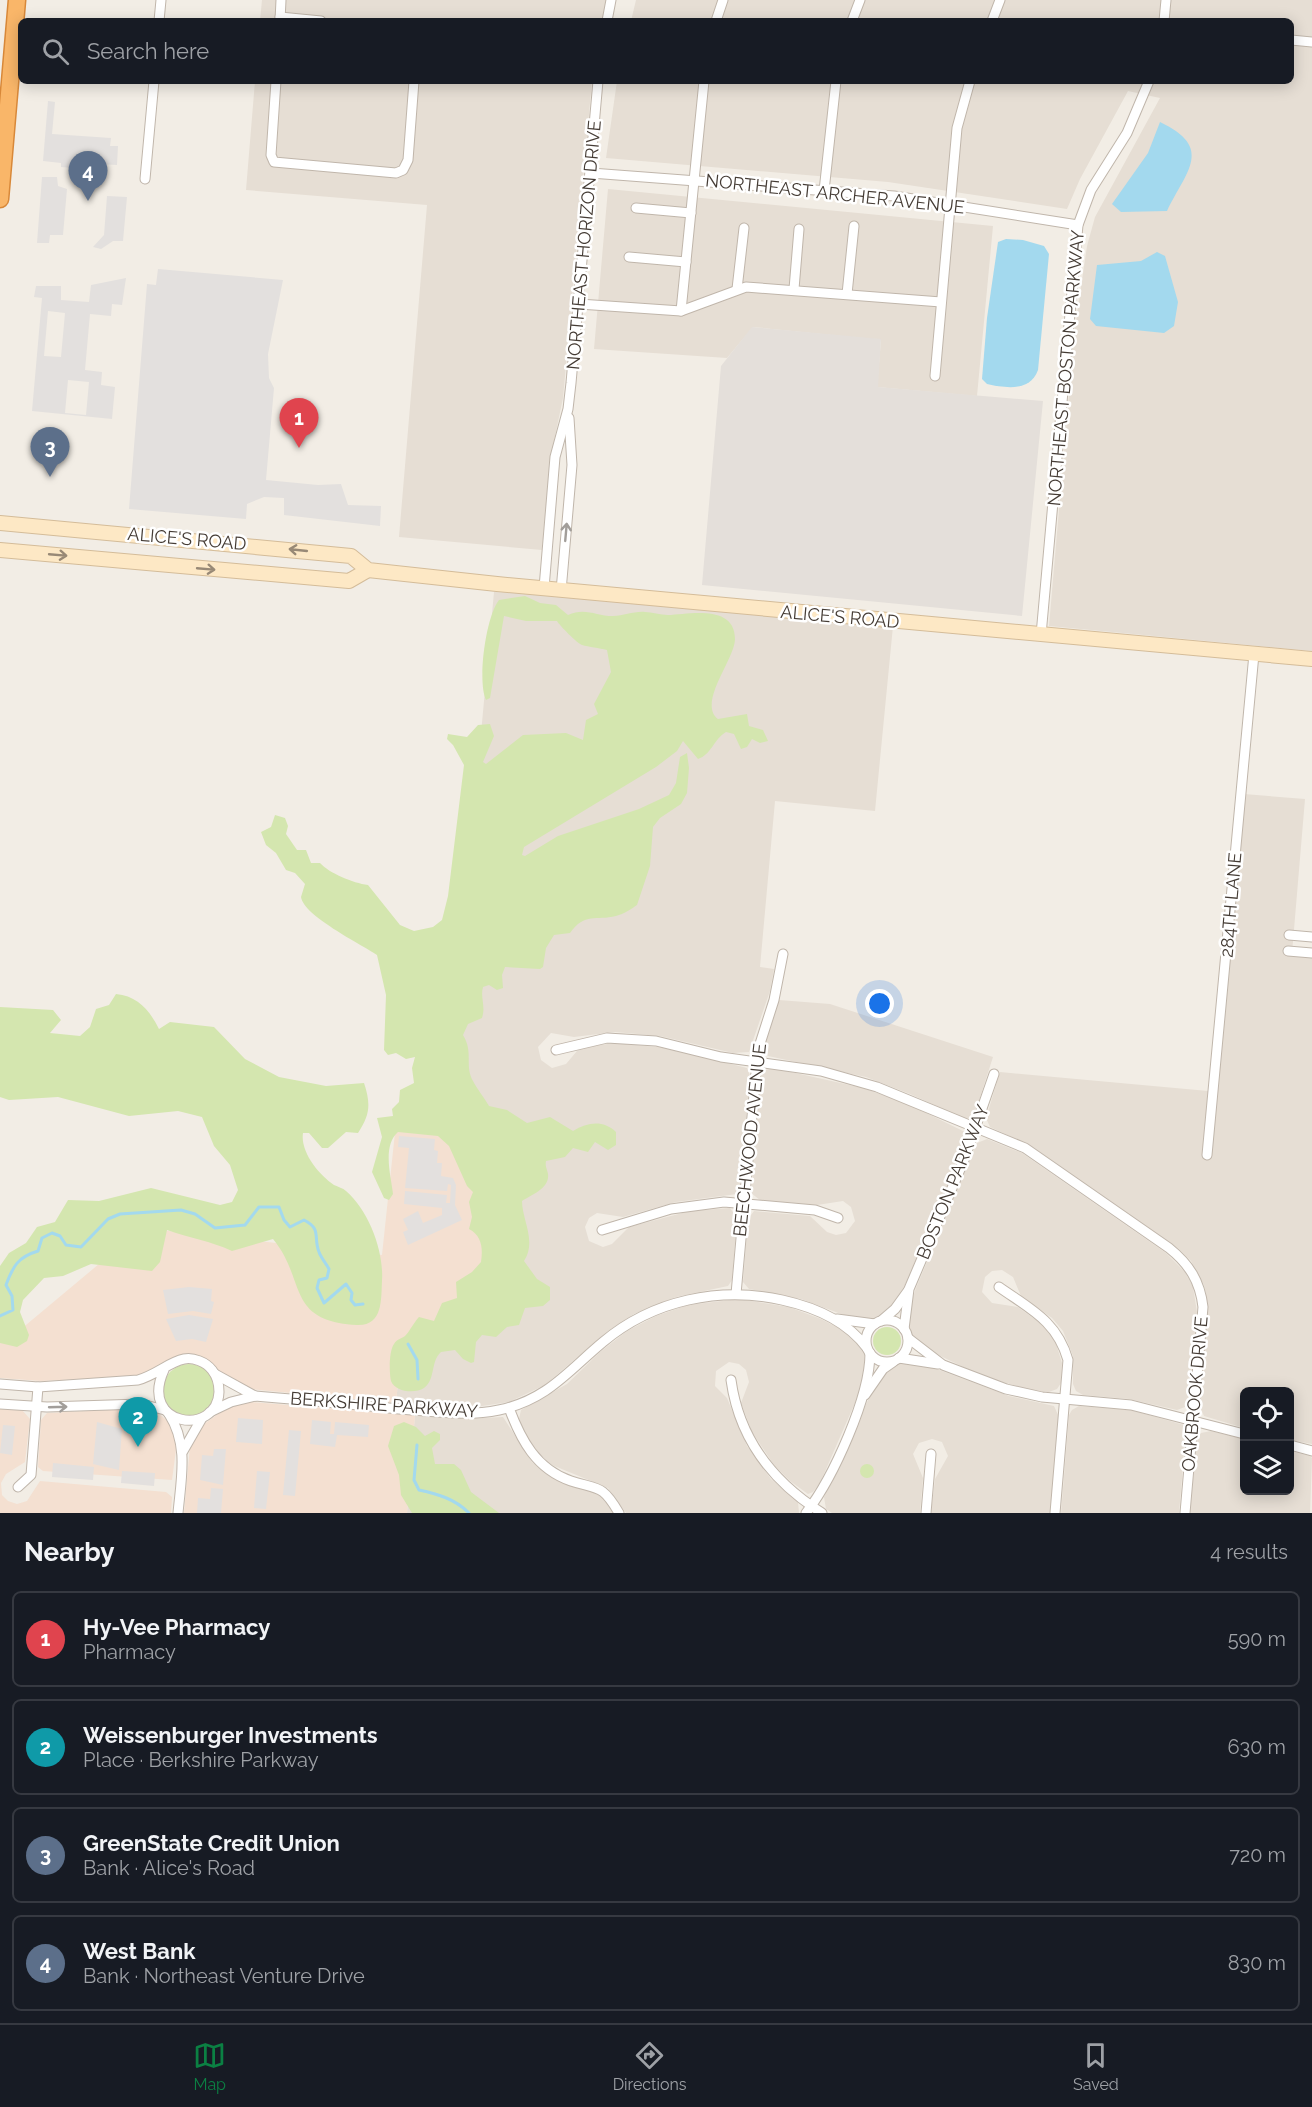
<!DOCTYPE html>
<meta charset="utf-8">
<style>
:root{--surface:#171b24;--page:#20242c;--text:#f1f3f6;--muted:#9ea1a6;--line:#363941;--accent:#0b8043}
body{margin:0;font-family:Raleway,sans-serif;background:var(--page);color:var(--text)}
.controls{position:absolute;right:18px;bottom:18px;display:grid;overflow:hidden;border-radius:9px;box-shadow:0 3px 15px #0003}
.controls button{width:54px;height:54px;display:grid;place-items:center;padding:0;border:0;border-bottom:2px solid var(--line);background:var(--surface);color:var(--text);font:30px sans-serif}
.you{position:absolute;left:880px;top:1004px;width:21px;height:21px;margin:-15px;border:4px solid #fff;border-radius:50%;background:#1a73e8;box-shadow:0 0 0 9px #1a73e833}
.badge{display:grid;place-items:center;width:39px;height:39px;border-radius:50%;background:var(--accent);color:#fff;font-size:20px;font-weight:700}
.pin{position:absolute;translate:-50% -50px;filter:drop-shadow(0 2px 3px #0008)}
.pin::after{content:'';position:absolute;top:32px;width:21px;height:18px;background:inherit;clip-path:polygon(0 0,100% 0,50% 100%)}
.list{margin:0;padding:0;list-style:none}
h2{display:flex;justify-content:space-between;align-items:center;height:78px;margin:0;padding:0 24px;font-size:26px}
h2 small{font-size:20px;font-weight:400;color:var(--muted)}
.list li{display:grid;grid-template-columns:39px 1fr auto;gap:18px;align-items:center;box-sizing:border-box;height:96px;margin:0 12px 12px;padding:0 12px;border:2px solid var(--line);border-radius:9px}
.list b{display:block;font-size:22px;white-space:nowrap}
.list p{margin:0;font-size:20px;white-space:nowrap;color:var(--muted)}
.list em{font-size:20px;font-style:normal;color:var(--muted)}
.icon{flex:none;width:33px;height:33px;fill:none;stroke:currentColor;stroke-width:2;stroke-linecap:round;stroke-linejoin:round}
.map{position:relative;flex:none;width:1312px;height:1513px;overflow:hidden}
.search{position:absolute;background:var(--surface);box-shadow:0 3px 15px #0003;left:18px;right:18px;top:18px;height:66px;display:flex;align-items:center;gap:15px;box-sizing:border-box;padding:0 21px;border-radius:9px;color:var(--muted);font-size:22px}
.sheet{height:510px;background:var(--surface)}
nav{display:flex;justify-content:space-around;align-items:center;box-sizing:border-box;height:84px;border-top:2px solid var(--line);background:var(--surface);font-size:16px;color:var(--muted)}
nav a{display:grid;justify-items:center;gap:3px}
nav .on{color:var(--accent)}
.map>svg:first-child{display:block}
.residential{fill:#e6ded4}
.commercial{fill:#f4e0d1}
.industrial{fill:#e4dfda}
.green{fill:#d4e6af}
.parking{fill:#e3e0de;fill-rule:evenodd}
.water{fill:#a3d9ee}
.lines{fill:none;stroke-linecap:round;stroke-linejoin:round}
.stream{stroke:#a3d9ee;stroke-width:3}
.street-casing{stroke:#c0b6ab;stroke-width:11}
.secondary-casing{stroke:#d4bc99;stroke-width:16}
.highway-casing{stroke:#d88839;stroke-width:19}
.street{stroke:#fff;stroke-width:9}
.secondary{stroke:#fde8c5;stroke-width:14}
.highway{stroke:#f9b669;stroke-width:16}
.oneway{stroke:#a29e9a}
.oneway2{stroke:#988976}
.labels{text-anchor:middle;stroke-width:5;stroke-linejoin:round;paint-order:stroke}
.street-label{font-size:18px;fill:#453c35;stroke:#fff}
</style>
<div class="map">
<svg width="1312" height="1513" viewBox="0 0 1312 1513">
<rect width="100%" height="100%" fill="#f2ede5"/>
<!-- residential -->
<g class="residential">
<path d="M262,0h346l-6,21h-342z"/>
<path d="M636,0h676v651l-263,-25 25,-291 13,-89 8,-29 65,-119 -32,-7 -48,88 -13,30 -179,-27 -282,-24 11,-77h674v-60h-660z"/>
<path d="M255,81h337l-29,317 -13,62 -8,90 -143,-13 28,-332 -181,-15z"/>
<path d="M608,189l385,37 -16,170 -100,-9 4,-47 -128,-13 -26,31 -133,-9z"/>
<path d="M494,592l39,1 360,33 -18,185 -100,-10 -15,166 14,2 -4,22 -21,61 -16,1 -73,-17 -45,-4 -41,5 -23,-4 -13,14 3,13 11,8 14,-4 11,-13 8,-4 30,-4 52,5 80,20 3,8 -10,112 -3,6 -61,8 -53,15 -26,-4 -8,5 -4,9 4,14 14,6 9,-3 17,-17 61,-16 40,-3 7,10 -5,62 -4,6 -52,11 -42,17 -26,17 -63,54 -36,17 -40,6 -73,-5 4,-41 45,-236z"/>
<path d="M1244,794l61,5 -13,154 20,3v488l-22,-4v-48h-46v36l-40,-12 -4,-9 8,-101 -4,-21 -13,-24 -12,-12 -148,-103 -41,-19 -4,-9 14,-46 208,19 -5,64z"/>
<path d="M779,1000l51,4 163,53 -19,59 -4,3 -11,-3 -49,-22 -44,-17 -98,-21 -4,-10z"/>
<path d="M773,1068l90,20 43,15 59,29 1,10 -59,139 -13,24 -12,11 -12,4h-13l-56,-21 -52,-10 -6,-7 5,-63 6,-8 56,5 17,16 9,3 10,-2 9,-12 -4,-14 -8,-6 -26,4 -57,-5 -9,-7 10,-117 4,-6z"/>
<path d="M987,1139l35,14 144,100 19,19 8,15 4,25 -8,86 -4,9 -8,3 -48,-11 -46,-4 -7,-4 -3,-7v-28l-10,-25 -11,-13 -31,-22 -8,-19 -11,-7 -10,1 -7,6 -3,15 10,11 26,4 26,19 10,11 8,26 -1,20 -4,6 -8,3 -17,-2 -48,-13 -58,-28 -13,-11 -5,-15v-11l8,-24 61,-145z"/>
<path d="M739,1299l50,8 32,12 31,16 12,17 2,18 -8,26 -38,87 -7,9 -5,2 -18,-13 -16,-16 -22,-33 -11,-29 8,-21 -3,-12 -7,-6 -10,-2 -13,9 -1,15 12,12 20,48 24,33 27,23 1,11h-173l-18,-25 -56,-23 -15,-13 -11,-16 -7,-17 2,-9 46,-26 33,-32 27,-21 29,-15 32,-11z"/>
<path d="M904,1362l22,3 83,31 45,10 5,11 -9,96h-119l4,-34 13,-23 -6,-14 -10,-3 -13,4 -6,11 10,24 -3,35h-88l-6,-4 -2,-12 43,-95 15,-26 12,-11z"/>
<path d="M1079,1406l52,4 53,15 2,6 -7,82h-118l8,-98 3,-5z"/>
<path d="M415,1415l47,4 41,-2 29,45 24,18 42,14 7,6 8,13h-206z"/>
<path d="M1211,1431l33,8v51h46v-39l20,5 2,2 -2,55h-120l7,-76 4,-4z"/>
</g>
<!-- commercial -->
<g class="commercial">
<path d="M396,1123l76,6 20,164 -92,69 -4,41 -148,-14 -25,-15 -17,-15 -14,-5 -20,4 -28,18 -103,5 -41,-3v-44l14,1 128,-107 240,27z"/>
<path d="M251,1402l164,13 -8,98h-223l6,-67 10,-19 29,-21z"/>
<path d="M0,1407l22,3 8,9 -5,43 -19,12 -5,9 1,12 6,6 9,3 10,-3 13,-20 126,11 6,5 -1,16h-171z"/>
<path d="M143,1408l13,3 15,13 6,18 -5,38 -129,-9 -5,-4 3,-47 6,-7z"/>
</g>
<!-- industrial -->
<path class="industrial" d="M752,327l129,12 -3,48 165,14 -21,215 -320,-31 19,-219z"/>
<!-- green -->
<g class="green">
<path d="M525,596l15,7 16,2 12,10c17,-8 28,1 45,1 11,0 21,-5 32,-4 7,0 15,3 23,3 21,-1 67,-11 67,24 0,20 -38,64 -17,80l29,-5 2,12 14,4 5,11 -8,2 -8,-4 -5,8 -6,2 -7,-15 -8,-2c-12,7 -15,23 -28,27l-15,-18 -6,10 -21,16 -132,80 -2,8 3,1 33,-20 81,-27 30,-14 7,-12 4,-26 7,-4 2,15 -2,25 -6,11 -21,14 -7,9 -3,39 -13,39c-6,4 -13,9 -21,11 -20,5 -31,-4 -46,17l-16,2 -8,13 -3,19 -3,2 -35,-2 -3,8 1,13 -6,2 -8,-5 -6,2c-3,11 3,19 -1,31l-14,6 -5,11c11,18 1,30 10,46 4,8 11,16 16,25l18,4 20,13 23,-6 23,14c15,-9 30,-11 43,1v13l-8,5 -13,-8 -7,10 -15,-4 -8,9 -19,4c-1,6 1,7 2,13 2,14 -16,21 -26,27 0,19 15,40 2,60l13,18 13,8v13l-7,6 -18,2 -6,17 -12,2 -11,10 -14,-2 -6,7 -2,20 -3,1 -8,-4 -8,-9 -14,2c-11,10 -5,27 -17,36 -9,6 -29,4 -33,-7 -2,-9 -2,-30 3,-37 3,-5 7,-5 11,-8 5,-5 9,-14 14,-19l15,4 8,-18 15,-5 -1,-16 16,-10 9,-10c2,-14 1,-26 -12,-33l3,-12 -3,-15 4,-10 -6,-6 -18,-40 -11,-10 -40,-4c-16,14 -7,44 -5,62l-4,6 -5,-2 -12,-26 10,-35 -5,-19 16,-2 -1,-7 7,-7 1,-12 14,-7 -2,-15 3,-11 -9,2 -10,-6 -8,2 -4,-5 2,-55 -9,-40c-18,-12 -73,-39 -76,-58l4,-13 -10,-11 -9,-3 -10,-17 -10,-8 -5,-13 10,-5 4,-12 10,3 3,8 -2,8 11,16h9l5,13h9c9,10 33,20 48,22l32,40 14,6 19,-4 9,-7 6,-24 16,-131 -11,-20 -6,-6 1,-5 19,3 11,-12 12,-1 4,12 -11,26 3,2 37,-29 43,-2 17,7 3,-20 12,-6 -4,-10 17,-32 -4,-22c-8,-2 -18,-3 -25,-5 -4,-1 -23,-20 -25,-24h-31l-22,-5 -14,82 -4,2c-9,-19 0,-84 13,-100z"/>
<path d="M116,994c22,2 34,17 43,35l11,-7 44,5 31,32 34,18 47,9 38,-3c7,21 6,32 -6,50l-12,-1 -18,16h-6l-13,-15h-6c-3,19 16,42 31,52 4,2 9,3 12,6 23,20 38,60 36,90 -1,19 1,45 -25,44 -72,-4 -50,-45 -84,-86l-41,12c-21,-10 -43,-13 -65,-21l-7,32 -8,9 -61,-7 -28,12 -19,2 -21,22 -3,12 9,23 -2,6 -10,6 -17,-4v-77l9,-13 17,-10 11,-16 18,-5 13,-22 31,1 52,-13 69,17 12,-3 6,-12 -8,-25 -16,-19 -12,-29 -24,-6 -49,5 -71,-19 -49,3 -9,-3v-90l53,3 8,10 -11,13 30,3 10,-9 6,-18 13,-4z"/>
<circle cx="887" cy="1341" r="14"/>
<circle cx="189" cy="1390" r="26"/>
<path d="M404,1422l12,5 9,9 9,-5 6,3v6l-8,8 3,16h19l7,6 10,22 28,21h-87l-11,-18 -2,-20 -11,-29 6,-20z"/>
<circle cx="867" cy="1471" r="7"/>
</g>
<!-- parking -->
<g class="parking">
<path d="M48,101l7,1 -3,32 59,4 -1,8h8l-1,19 -19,-1 -1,6 -36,-3v-4l-18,-2z"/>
<path d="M42,177h15l1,9 9,3 -4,46h-13l-1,8h-12z"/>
<path d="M107,196l20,1 -4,44h-10l-12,8 -8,-2 11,-12z"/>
<path d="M158,269l125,11 -15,74 1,24 5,10 -8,92 52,5 23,-1 7,21 33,1 -1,20 -96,-11v-17l-20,-1 -17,7 -1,15 -117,-10 18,-225 9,1z"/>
<path d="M126,278l-4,27 -10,-1 -1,12 -21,-2 -5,56 17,2 -1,13 14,2 -3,32 -80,-8 10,-113 -8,-1 2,-11h25v14l28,2 2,-17zM48,311l17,2 -4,44 -17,-1zM68,380l21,2 -3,33 -21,-2z"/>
<path d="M399,1136l36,3 -1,11 4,1 -1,12h5l-1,13 12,2 3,7 -1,20 7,15 -54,25 -5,-13 5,-2 -5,-11 15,-8 5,12 19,-8v-7l-38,-4 1,-13 42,4 -1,8h4l1,-18 -3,-1 -1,7 -42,-3 4,-40 -11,-1z"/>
<path d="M189,1287l23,2 -1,12 3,1 -3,12 -18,-3 -25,3 -5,-24z"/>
<path d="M189,1315l24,4 -7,23 -14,-3 -16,2 -10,-22z"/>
<path d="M238,1418l25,2 -1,24 -26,-2z"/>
<path d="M312,1420l19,2 -1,12h4l1,-12 34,3 -1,12 -31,-2 -2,12 -25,-3z"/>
<path d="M97,1422l25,7 -3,41 -26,-6z"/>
<path d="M3,1425l12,1 -3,29 -12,-2z"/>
<path d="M289,1430l12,1 -6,65 -12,-1z"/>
<path d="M214,1449h12l-3,36 -23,-5 2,-25 11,1z"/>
<path d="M53,1463l41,4 -1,13 -41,-3z"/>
<path d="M122,1471l33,2 -1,13 -33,-3z"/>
<path d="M257,1471l13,1 -4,37 -12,-1z"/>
<path d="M211,1488l12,1 -2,24h-24l1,-15 12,1z"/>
</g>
<!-- water -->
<g class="water">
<path d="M1160,122c54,26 27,48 7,89l-46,1 -9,-8 36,-51z"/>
<path d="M1006,239l17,1 21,6 5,8 -11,116c-8,22 -32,18 -51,14l-5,-5 5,-61 11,-76z"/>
<path d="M1157,252l8,4 13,46 -4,24 -10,7 -68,-7 -6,-7 7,-54 44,-4z"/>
</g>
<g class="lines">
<!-- stream -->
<g class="stream">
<path d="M0,1316l13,-6 -1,-14 -6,-11c7,-19 12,-28 32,-34l4,-13 10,-5 8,3 6,9 15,2 27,-28 12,-5 61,-4 14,4 20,14 30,-3 14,-18h20l5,13 6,7 14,-7c18,9 9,17 15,32 2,6 7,11 10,17l-2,9 -8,2 -2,8 7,15 22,-19 6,9 -1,7 4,5 8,-1"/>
<path d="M408,1344l9,16 1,19"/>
<path d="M417,1445l-3,35 5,10c19,4 36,9 50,23"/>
</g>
<defs>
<g id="street">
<path d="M280,17l41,4"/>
<path d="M159,21l2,-21"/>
<path d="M280,21l1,-21"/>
<path d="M607,21l4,-21"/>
<path d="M716,21l7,-21"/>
<path d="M852,21l8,-21"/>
<path d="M992,21l8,-21"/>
<path d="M1164,21l2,-21"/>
<path d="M1291,40l21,2"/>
<path d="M276,81l-5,74 3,7 122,11 7,-3 5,-10 6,-79"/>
<path d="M591,173l303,23 184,29"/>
<path d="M145,179l9,-98"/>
<path d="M824,191l12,-110"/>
<path d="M636,208l55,5"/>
<path d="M629,257l57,5"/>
<path d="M737,289l7,-61"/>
<path d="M794,289l5,-60"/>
<path d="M847,294l7,-68"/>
<path d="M579,304l102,7 65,-24 195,15"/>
<path d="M681,311l23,-230"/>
<path d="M935,376l22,-248 13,-47"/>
<path d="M544,588l11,-131 13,-48 3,-26 27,-302"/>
<path d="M561,591l11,-126 -3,-47"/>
<path d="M1041,635l37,-410 13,-35 36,-57 22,-52"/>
<path d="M1289,935l23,2"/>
<path d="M1288,951l24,2"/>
<path d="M556,1050l51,-12 49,3 65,16 100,14 56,16 148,61 144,100c20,16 31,33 34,59l-18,206"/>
<path d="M1207,1155l47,-501"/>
<path d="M602,1230l69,-21 53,-7 91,8 23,8"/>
<path d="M999,1287c31,22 58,34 69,73l-13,153"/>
<path d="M736,1294l22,-244 16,-50 9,-46"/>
<path d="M837,1319l38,5"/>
<circle cx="887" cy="1341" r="21"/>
<path d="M881,1321l14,-12 13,-18"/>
<path d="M904,1329l5,-40 55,-129 30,-86"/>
<path d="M908,1338l35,27 63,24 36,8 89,8 113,29"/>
<path d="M899,1358l39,6"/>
<path d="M215,1374l40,22"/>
<path d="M731,1380c8,58 42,102 91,133"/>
<path d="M0,1384l38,3 100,-7c18,-5 31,-18 46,-21 9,-2 22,3 28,11 5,6 7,15 7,22 -2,45 -81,35 -55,-22"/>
<path d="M865,1395l18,-26 10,-7"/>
<path d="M0,1404l47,3 94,-3 24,6"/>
<path d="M509,1408c12,32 27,61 62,73 28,9 31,3 48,32"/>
<path d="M210,1412l21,-10 24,-6c48,4 96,8 144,13 33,2 67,8 100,1 48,-10 69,-39 104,-68 50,-42 117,-56 179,-42 32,7 65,21 85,48"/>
<path d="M169,1414c20,31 12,65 9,99"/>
<path d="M1290,1445l22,6"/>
<path d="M183,1451l19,-33"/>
<path d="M18,1487l13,-12 7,-88"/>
<path d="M806,1513c27,-35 64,-116 64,-160"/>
<path d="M926,1513l5,-59"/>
</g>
<g id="secondary">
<path d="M0,523l351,33 17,14 129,14 815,75"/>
<path d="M0,550l349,31 19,-11"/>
</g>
<path id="highway" d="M0,199l17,-199"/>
</defs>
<!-- street casing -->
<use href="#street" class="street-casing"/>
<!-- secondary casing -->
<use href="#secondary" class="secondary-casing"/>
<!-- highway casing -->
<use href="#highway" class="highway-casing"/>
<!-- street -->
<use href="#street" class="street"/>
<!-- secondary -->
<use href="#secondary" class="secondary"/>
<!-- highway -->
<use href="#highway" class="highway"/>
</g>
<!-- one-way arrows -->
<defs><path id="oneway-shaft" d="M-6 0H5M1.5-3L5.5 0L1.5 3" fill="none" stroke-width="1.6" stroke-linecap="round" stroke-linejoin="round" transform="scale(1.5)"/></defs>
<g class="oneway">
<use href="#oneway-shaft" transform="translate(566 532) rotate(-85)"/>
<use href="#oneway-shaft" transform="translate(58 1407) rotate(-2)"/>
</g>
<g class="oneway2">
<use href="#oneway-shaft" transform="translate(298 550) rotate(-174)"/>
<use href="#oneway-shaft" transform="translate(58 555) rotate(5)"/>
<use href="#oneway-shaft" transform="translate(206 569) rotate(5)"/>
</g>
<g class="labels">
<!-- street labels -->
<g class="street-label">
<text transform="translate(835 194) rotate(6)" y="6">NORTHEAST ARCHER AVENUE</text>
<text transform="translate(584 245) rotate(-85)" y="6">NORTHEAST HORIZON DRIVE</text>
<text transform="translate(1066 368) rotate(-85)" y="6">NORTHEAST BOSTON PARKWAY</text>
<text transform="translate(187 539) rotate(5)" y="6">ALICE'S ROAD</text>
<text transform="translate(840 617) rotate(5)" y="6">ALICE'S ROAD</text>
<text transform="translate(1231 905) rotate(-85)" y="6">284TH LANE</text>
<text transform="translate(750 1140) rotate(-84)" y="6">BEECHWOOD AVENUE</text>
<text transform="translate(953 1182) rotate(-68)" y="6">BOSTON PARKWAY</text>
<text transform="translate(1195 1394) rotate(-85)" y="6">OAKBROOK DRIVE</text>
<text transform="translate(384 1405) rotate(4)" y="6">BERKSHIRE PARKWAY</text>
</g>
</g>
</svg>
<div class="controls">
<button><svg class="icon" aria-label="locate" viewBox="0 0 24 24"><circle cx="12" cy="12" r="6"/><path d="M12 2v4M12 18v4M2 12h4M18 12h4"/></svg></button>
<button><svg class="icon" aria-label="layers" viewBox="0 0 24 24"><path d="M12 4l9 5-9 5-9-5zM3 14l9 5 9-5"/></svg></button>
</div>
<div class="you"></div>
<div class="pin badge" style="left:299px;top:448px;background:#e0444e">1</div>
<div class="pin badge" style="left:138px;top:1447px;background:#0f9aa8">2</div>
<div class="pin badge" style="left:50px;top:477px;background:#5c6f8a">3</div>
<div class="pin badge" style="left:88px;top:201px;background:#5c6f8a">4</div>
<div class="search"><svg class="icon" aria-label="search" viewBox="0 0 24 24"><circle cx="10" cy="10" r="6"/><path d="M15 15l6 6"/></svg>Search here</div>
</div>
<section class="sheet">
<h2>Nearby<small>4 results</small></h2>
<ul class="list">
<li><span class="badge" style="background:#e0444e">1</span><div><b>Hy-Vee Pharmacy</b><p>Pharmacy</p></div><em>590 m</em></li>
<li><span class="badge" style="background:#0f9aa8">2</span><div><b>Weissenburger Investments</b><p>Place · Berkshire Parkway</p></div><em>630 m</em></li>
<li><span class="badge" style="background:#5c6f8a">3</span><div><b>GreenState Credit Union</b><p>Bank · Alice's Road</p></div><em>720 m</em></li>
<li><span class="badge" style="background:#5c6f8a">4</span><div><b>West Bank</b><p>Bank · Northeast Venture Drive</p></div><em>830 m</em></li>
</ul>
</section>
<nav>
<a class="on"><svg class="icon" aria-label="map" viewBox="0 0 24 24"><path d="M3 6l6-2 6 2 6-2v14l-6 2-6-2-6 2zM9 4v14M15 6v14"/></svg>Map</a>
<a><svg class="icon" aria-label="directions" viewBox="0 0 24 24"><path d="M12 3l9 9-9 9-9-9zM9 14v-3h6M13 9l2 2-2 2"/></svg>Directions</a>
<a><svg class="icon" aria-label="saved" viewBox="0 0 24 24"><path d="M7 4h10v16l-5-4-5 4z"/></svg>Saved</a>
</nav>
